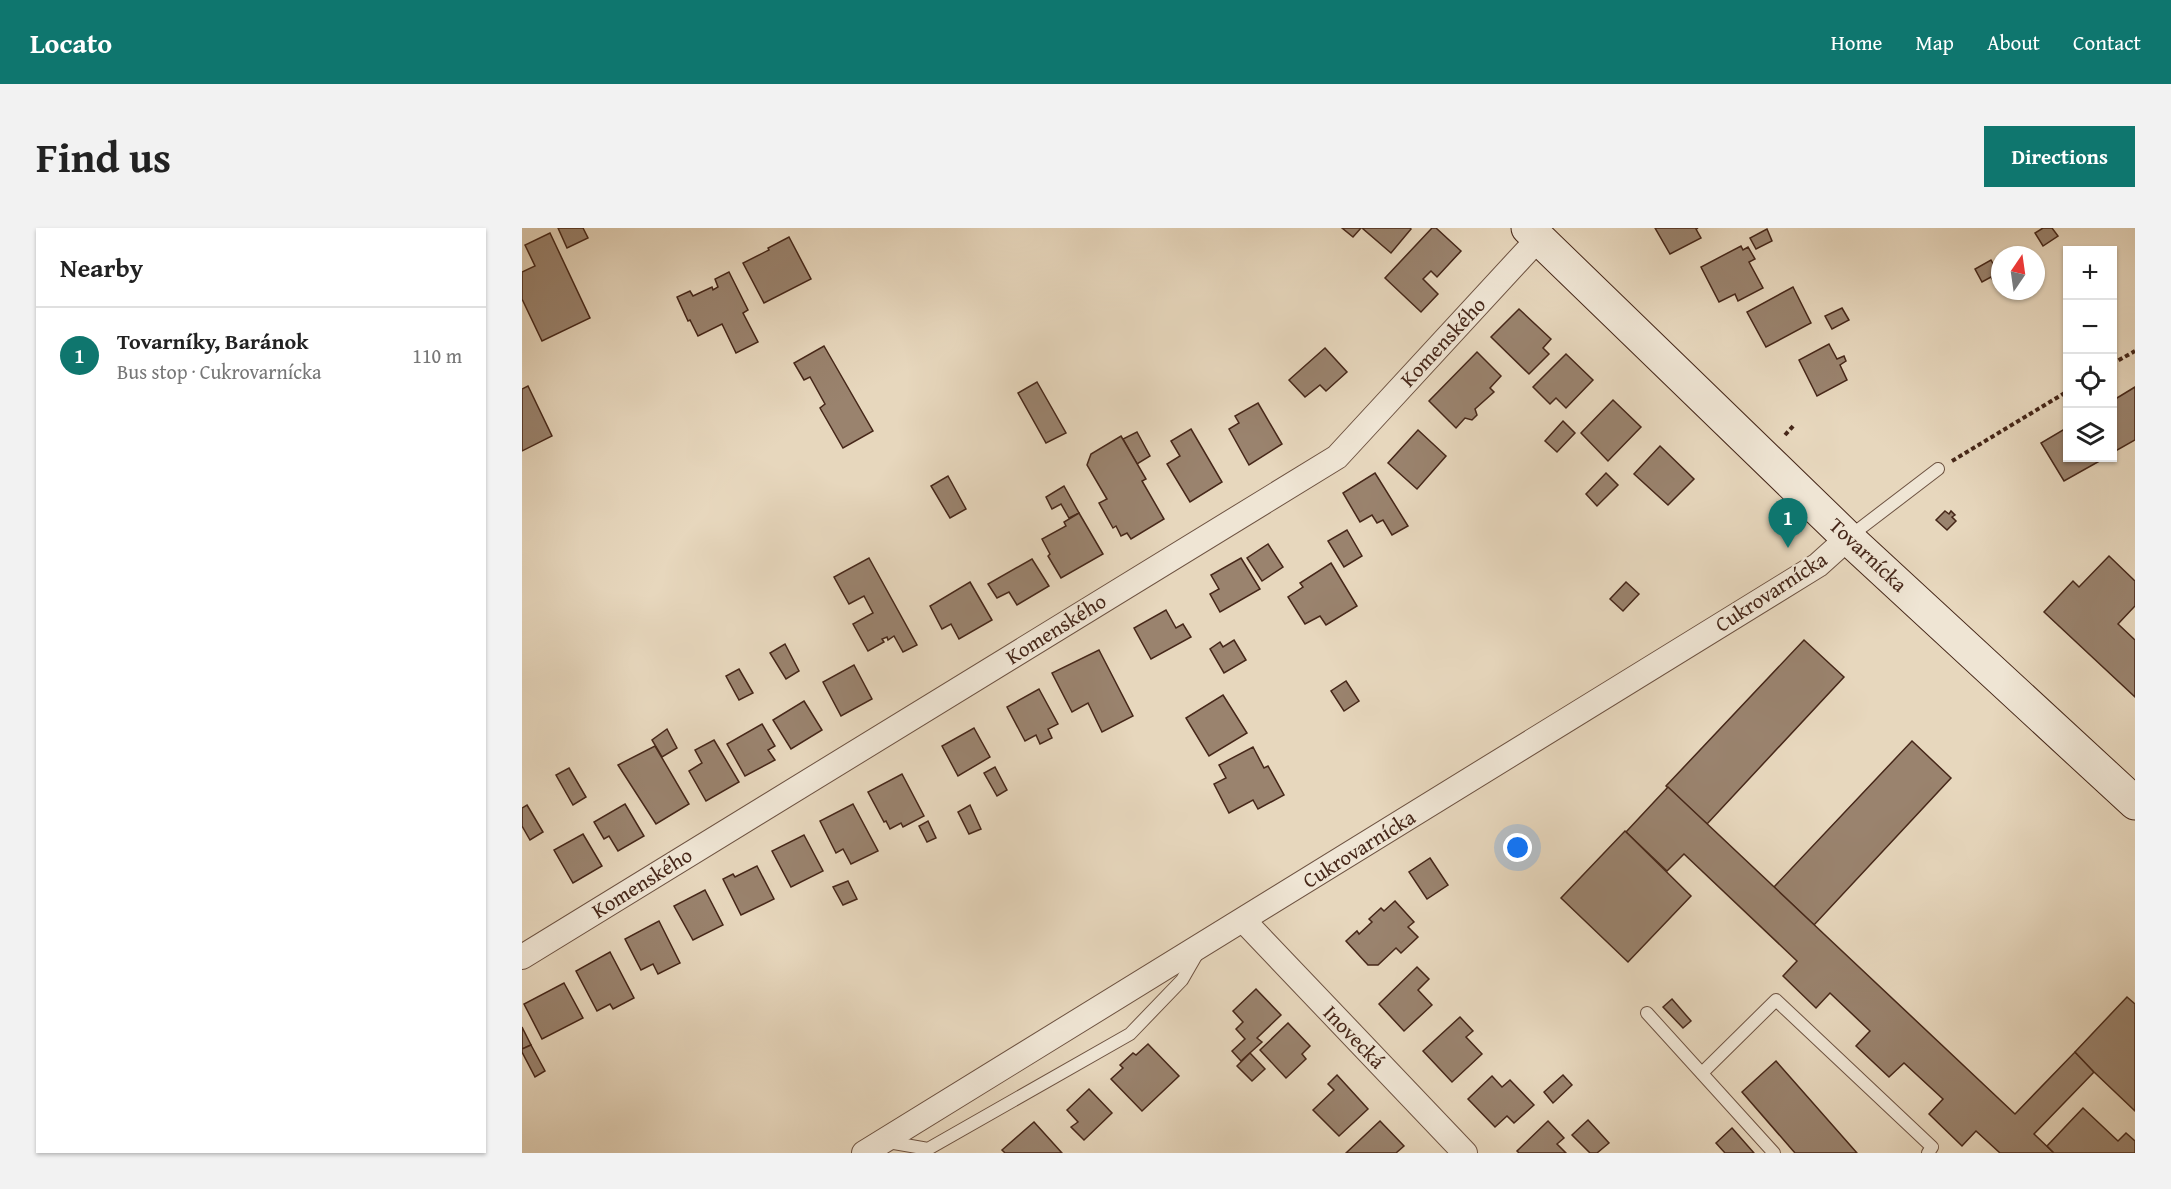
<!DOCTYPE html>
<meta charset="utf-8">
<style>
:root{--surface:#fff;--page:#f2f2f2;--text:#222;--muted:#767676;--line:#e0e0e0;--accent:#0f766e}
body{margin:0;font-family:"Gentium Book Plus",serif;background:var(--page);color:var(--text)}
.controls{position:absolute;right:18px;top:18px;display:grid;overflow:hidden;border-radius:0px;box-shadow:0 2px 4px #0004}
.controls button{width:54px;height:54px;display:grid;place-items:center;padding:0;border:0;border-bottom:2px solid var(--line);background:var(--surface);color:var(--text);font:30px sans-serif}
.compass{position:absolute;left:1469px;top:18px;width:54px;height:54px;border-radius:50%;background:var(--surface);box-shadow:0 2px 4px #0004;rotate:13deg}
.you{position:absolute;left:996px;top:620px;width:21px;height:21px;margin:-15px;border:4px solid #fff;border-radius:50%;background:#1a73e8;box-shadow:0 0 0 9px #1a73e833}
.badge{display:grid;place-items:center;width:39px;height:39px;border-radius:50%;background:var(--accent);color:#fff;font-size:20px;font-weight:700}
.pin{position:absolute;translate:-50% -50px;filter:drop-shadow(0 2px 3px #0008)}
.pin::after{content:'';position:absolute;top:32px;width:21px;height:18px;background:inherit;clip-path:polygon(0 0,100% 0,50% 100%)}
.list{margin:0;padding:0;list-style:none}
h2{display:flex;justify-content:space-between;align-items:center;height:78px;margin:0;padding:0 24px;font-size:26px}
h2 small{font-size:20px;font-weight:400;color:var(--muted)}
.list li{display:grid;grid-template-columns:39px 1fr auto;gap:18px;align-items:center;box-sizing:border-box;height:96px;padding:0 24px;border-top:2px solid var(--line)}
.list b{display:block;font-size:22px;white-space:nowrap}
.list p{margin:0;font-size:20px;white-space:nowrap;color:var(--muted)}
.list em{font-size:20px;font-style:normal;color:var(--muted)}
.icon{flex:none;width:33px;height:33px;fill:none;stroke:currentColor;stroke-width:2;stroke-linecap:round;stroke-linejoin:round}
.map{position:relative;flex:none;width:1613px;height:925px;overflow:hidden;border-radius:0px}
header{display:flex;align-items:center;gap:36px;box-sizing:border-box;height:84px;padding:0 30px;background:var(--accent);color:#fff}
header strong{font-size:28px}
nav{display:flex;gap:33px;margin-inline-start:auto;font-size:21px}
.intro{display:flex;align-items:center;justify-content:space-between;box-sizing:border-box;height:144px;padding:0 36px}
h1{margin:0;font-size:42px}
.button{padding:15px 27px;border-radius:0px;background:var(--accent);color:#fff;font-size:21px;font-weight:700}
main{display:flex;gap:36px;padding:0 36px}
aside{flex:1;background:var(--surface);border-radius:0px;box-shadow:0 2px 4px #0004}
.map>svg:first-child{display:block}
.building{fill:#9a836e;stroke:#462719;stroke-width:1.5}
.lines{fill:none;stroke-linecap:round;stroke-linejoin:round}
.lane-casing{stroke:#6e5342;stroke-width:14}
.street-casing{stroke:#6e5342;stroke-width:26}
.secondary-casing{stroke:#462719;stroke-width:35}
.path{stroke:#462719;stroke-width:4;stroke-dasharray:4.5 3;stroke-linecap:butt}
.lane{stroke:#efe5d4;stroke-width:12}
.street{stroke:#efe5d4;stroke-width:24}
.secondary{stroke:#efe5d4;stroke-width:33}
.labels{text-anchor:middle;stroke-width:4.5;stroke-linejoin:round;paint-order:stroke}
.street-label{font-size:21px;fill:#462719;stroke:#efe5d4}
</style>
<header>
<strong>Locato</strong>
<nav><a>Home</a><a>Map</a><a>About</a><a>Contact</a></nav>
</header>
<div class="intro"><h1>Find us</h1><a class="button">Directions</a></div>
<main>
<aside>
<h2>Nearby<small></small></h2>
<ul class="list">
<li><span class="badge">1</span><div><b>Tovarníky, Baránok</b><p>Bus stop · Cukrovarnícka</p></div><em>110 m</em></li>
</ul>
</aside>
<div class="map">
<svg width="1613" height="925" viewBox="0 0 1613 925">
<rect width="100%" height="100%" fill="#e7d7bd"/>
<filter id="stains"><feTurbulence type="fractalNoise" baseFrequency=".00333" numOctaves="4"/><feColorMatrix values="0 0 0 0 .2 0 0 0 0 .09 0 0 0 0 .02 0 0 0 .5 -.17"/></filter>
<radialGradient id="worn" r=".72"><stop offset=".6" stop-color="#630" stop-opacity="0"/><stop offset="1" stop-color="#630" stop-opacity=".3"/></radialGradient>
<!-- building -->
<g class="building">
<path d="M36,0h25l5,10 -21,10z"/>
<path d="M820,0h19l-8,9z"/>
<path d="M840,0h48l1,1 -20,24z"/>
<path d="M910,0h4l25,23 -24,26 -6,-6 -8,8 15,15 -17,18 -36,-34z"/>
<path d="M1133,0h43l-2,1 5,9 -31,16z"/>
<path d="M1521,0h9l6,8 -15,10 -8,-13z"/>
<path d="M1245,1l5,12 -16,8 -6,-11z"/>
<path d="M28,5l40,85 -48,23 -20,-42v-27l13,-6 -10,-21z"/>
<path d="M267,9l22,42 -47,24 -21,-40 26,-13 -1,-2z"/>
<path d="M1219,18l2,4 5,-3 7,12 -6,3 14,26 -25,13 -3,-7 -16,8 -18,-35z"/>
<path d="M1469,32l9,16v7l-4,2 -5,-8 -9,5 -7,-13z"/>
<path d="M207,44l19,38 -5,3 15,29 -22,11 -14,-29 -24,12 -8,-16 -2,1 -11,-24 13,-6 3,5 19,-9 1,3 5,-3 -3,-8z"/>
<path d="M1271,59l18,36 -45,24 -19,-35z"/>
<path d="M1320,80l7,12 -17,9 -7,-13z"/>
<path d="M997,81l32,30 -8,9 6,6 -20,20 -38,-37z"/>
<path d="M1307,116l8,15 7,-3 2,5 -6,4 7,15 -30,16 -18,-36z"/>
<path d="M302,118l49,85 -30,17 -23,-40 5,-4 -15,-27 -6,3 -10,-17z"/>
<path d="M803,120l22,24 -21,19 -6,-6 -15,12 -16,-17z"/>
<path d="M955,124l24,24 -11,12 4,4 -19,17 2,6 -5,5 -7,-2 -9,10 -27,-27z"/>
<path d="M1044,126l27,26 -27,28 -10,-10 -6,6 -17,-17z"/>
<path d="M515,154l29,51 -20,10 -28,-50z"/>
<path d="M6,158l24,50 -30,15v-62z"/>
<path d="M1613,159v53l-23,13v-52z"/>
<path d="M1091,172l28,27 -33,34 -27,-28z"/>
<path d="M736,175l24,41 -33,21 -20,-36 10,-6 -4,-7z"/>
<path d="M1041,193l12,12 -18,19 -12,-11z"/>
<path d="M1546,199v31h37l-41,23 -23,-38z"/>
<path d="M669,201l31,53 -32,20 -23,-38 13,-8 -9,-15z"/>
<path d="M896,202l28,26 -29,33 -29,-26z"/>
<path d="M615,204l13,24 -13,8 -14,-25z"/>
<path d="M599,208l25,43 -4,2 22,38 -33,20 -4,-6 -6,3 -5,-10 -3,2 -14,-25 8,-4 -20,-34 4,-11z"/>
<path d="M1138,218l34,33 -26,26 -34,-31z"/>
<path d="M853,245l33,53 -16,9 -9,-15 -6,3 -5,-8 -12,7 -17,-29z"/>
<path d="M1084,245l12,12 -21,21 -11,-12z"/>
<path d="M426,248l18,33 -16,9 -19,-32z"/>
<path d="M542,258l15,27 -10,5 -8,-14 -9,5 -6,-12z"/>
<path d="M1423,283l4,3 2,-3 4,4 -3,2 4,4 -9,9 -11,-10z"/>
<path d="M557,285l24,41 -42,24 -13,-22 2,-2 -8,-15 24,-13 -2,-4z"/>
<path d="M825,302l15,26 -18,11 -16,-26z"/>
<path d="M746,316l15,23 -21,14 -15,-23z"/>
<path d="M1587,328l26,25v25l-17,18 17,16v57l-91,-85 29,-31 6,6z"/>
<path d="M347,330l48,87 -14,7 -9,-16 -6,4 -1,-3 -5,2 2,3 -16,9 -15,-27 20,-11 -9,-17 -15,8 -15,-27z"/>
<path d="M719,330l19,31 -40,23 -10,-18 9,-5 -8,-14z"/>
<path d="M510,331l17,27 -32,19 -8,-13 -12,6 -9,-14z"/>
<path d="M809,335l26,43 -31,19 -6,-9 -15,8 -17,-27 15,-10 -3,-4z"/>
<path d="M448,354l22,38 -33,19 -8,-15 -9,5 -12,-23z"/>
<path d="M1104,354l13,12 -16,17 -13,-12z"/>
<path d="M644,382l10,18 7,-4 8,13 -40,22 -17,-31z"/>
<path d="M712,412l12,20 -22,13 -14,-24 10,-7 3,5z"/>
<path d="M1282,412l40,37 -137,147 -41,-38z"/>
<path d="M263,416l14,27 -13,8 -16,-26z"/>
<path d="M577,422l34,66 -31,16 -14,-29 -16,9 -20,-39z"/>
<path d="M332,437l18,34 -31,17 -18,-34z"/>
<path d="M217,441l14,24 -14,7 -13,-24z"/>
<path d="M824,453l13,20 -15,10 -13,-20z"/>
<path d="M517,461l19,35 -10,5 4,9 -12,6 -4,-9 -11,6 -18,-34z"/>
<path d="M701,467l24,38 -38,23 -23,-38z"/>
<path d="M282,473l18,29 -31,19 -18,-29z"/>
<path d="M240,496l13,22 -7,4 7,10 -30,16 -18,-32z"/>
<path d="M452,500l16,29 -32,19 -16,-30z"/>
<path d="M145,501l10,19 -15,9 -10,-17z"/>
<path d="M192,512l25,42 -33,19 -17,-30 13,-8 -7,-13z"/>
<path d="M1390,513l39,37 -137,147 -40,-38z"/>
<path d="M133,518l34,58 -33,20 -38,-59z"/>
<path d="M731,519l11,21 4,-2 16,29 -26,14 -5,-9 -24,13 -15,-29 12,-6 -7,-13z"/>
<path d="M473,539l12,23 -10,6 -13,-23z"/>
<path d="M47,540l17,29 -13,8 -17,-30z"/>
<path d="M380,546l22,42 -21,11 -2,-4 -11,6 -4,-8 -2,1 -16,-30z"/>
<path d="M1146,559l347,327 60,-62 19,20 -60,62 20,19h-54l-24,-22 -14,15 -33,-32 14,-15 -39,-36 -15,14 -33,-31 14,-15 -40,-38 -14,15 -33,-32 14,-15 -113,-107 -17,17 -41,-39z"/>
<path d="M103,576l19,32 -26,15 -9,-15 -5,3 -10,-17z"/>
<path d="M331,576l25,47 -27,13 -8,-15 -7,4 -16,-32z"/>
<path d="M5,577l16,27 -13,8 -8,-14v-18z"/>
<path d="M448,577l11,24 -12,5 -11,-22z"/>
<path d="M406,593l8,17 -9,4 -8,-16z"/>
<path d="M1103,603l66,65 -63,66 -67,-64z"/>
<path d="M61,606l19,32 -29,17 -19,-33z"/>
<path d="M282,607l19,36 -32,16 -19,-36z"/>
<path d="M908,630l18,27 -21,14 -18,-27z"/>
<path d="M235,638l17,33 -33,16 -18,-36 10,-5 2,3z"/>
<path d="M326,653l9,18 -14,6 -10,-18z"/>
<path d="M183,662l18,35 -30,15 -19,-34z"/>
<path d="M873,673l19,21 -6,5 10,10 -17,16 -5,-5 -18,17h-10l-22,-24 11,-10 2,3 13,-12 -3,-3 12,-11 3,3z"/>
<path d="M137,693l21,42 -22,11 -5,-10 -12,6 -16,-31z"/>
<path d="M88,724l24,46 -21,11 -3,-5 -13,7 -21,-40z"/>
<path d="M895,739l12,12 -11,11 14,15 -28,26 -25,-27z"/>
<path d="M42,755l19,35 -41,21 -18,-35z"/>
<path d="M734,761l25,26 -24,23 5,4 -21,19 -9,-10 13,-12 -9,-10 7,-7 -10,-11z"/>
<path d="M1605,769l8,7v107l-41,-39 -19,-20z"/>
<path d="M1150,771l19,22 -8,7 -20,-21z"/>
<path d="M938,789l13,14 -7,6 16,17 -30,28 -29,-31z"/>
<path d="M766,795l22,23 -8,8 4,5 -20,19 -26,-28z"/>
<path d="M0,799l9,18 -9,4z"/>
<path d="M626,816l31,32 -37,35 -31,-32 12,-11 -3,-3 13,-12 3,2z"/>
<path d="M9,817l14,26 -10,6 -13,-25v-3z"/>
<path d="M728,825l15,16 -13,12 -15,-15z"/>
<path d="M1254,833l81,92h-62l-53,-61z"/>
<path d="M815,847l31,34 -29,27 -26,-26 21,-20 -6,-6z"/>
<path d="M1041,847l9,10 -19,18 -9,-11z"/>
<path d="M970,848l10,11 8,-7 24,25 -20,18 -7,-7 -12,11 -27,-28z"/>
<path d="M567,861l23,24 -28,27 -13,-13 7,-5 -11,-12z"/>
<path d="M1561,880l35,33 8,-8 9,8v12h-81l-7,-7z"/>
<path d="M1066,892l21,23 -12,10h-7l-18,-18z"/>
<path d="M858,893l24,25 -8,7h-50z"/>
<path d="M1026,893l16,17 -7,6 9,9h-47l-2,-2z"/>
<path d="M512,894l28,31h-57l-3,-3z"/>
<path d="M1210,900l22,25h-29l-9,-10z"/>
</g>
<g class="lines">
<defs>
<g id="lane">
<path d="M1327,309l89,-68"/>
<path d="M1125,785l127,140"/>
<path d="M1180,845l74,-73 156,147 -4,6"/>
<path d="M366,914l40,7 202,-115 52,-54 15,-26"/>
</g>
<g id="street">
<path d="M722,693l221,232"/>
<path d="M0,729l815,-500 202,-219"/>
<path d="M342,925l954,-588 30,-27"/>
</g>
<path id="secondary" d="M1006,0l320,310 287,265"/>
</defs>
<!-- lane casing -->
<use href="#lane" class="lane-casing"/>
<!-- street casing -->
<use href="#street" class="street-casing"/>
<!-- secondary casing -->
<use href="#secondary" class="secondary-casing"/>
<!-- path -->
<g class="path">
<path d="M1590,136l23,-13"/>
<path d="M1263,207l10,-11"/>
<path d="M1430,233l116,-70"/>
</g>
<!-- lane -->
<use href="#lane" class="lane"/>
<!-- street -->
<use href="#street" class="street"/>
<!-- secondary -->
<use href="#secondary" class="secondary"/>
</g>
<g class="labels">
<!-- street labels -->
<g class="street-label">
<text transform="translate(921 114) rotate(-47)" y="7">Komenského</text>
<text transform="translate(1346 327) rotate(43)" y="7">Tovarnícka</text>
<text transform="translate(1249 364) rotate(-33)" y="7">Cukrovarnícka</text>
<text transform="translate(534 401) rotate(-32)" y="7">Komenského</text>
<text transform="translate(837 621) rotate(-32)" y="7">Cukrovarnícka</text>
<text transform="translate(120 655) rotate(-32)" y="7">Komenského</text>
<text transform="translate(832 809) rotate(46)" y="7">Inovecká</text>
</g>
</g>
<rect width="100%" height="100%" filter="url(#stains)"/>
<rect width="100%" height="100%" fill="url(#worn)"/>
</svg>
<div class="controls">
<button>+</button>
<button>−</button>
<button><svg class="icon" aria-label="locate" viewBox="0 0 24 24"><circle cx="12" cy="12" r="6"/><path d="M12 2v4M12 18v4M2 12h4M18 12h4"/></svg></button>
<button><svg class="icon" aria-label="layers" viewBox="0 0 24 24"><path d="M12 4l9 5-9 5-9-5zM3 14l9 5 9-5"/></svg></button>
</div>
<svg class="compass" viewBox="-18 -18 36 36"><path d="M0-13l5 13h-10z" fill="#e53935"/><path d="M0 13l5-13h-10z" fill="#767676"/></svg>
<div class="you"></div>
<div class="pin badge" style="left:1266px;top:320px">1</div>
</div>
</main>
